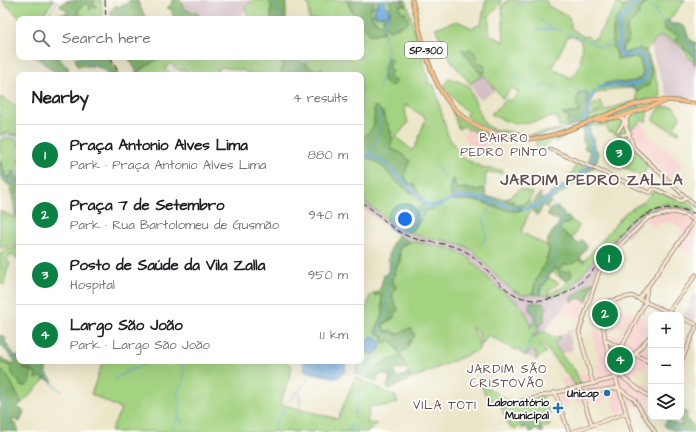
<!DOCTYPE html>
<meta charset="utf-8">
<style>
:root{--surface:#fff;--page:#f6f6f6;--text:#202124;--muted:#757577;--line:#e0e0e0;--accent:#0b8043}
body{margin:0;font-family:"Architects Daughter",sans-serif;background:var(--page);color:var(--text)}
.controls{position:absolute;right:12px;bottom:12px;display:grid;overflow:hidden;border-radius:8px;box-shadow:0 4px 16px #0002}
.controls button{width:36px;height:36px;display:grid;place-items:center;padding:0;border:0;border-bottom:1px solid var(--line);background:var(--surface);color:var(--text);font:20px sans-serif}
.you{position:absolute;left:405px;top:219px;width:14px;height:14px;margin:-10px;border:3px solid #fff;border-radius:50%;background:#1a73e8;box-shadow:0 0 0 6px #1a73e833}
.badge{display:grid;place-items:center;width:26px;height:26px;border-radius:50%;background:var(--accent);color:#fff;font-size:13px;font-weight:700}
.pin{position:absolute;translate:-50% -50%;border:2px solid #fff;box-shadow:0 1px 4px #0006}
.list{margin:0;padding:0;list-style:none}
h2{display:flex;justify-content:space-between;align-items:center;height:52px;margin:0;padding:0 16px;font-size:17px}
h2 small{font-size:13px;font-weight:400;color:var(--muted)}
.list li{display:grid;grid-template-columns:26px 1fr auto;gap:12px;align-items:center;box-sizing:border-box;height:60px;padding:0 16px;border-top:1px solid var(--line)}
.list b{display:block;font-size:15px;white-space:nowrap}
.list p{margin:0;font-size:13px;white-space:nowrap;color:var(--muted)}
.list em{font-size:13px;font-style:normal;color:var(--muted)}
.icon{flex:none;width:22px;height:22px;fill:none;stroke:currentColor;stroke-width:2;stroke-linecap:round;stroke-linejoin:round}
.map{position:relative;flex:none;width:696px;height:432px;overflow:hidden}
.search{position:absolute;background:var(--surface);box-shadow:0 4px 16px #0002;left:16px;top:16px;width:348px;height:44px;display:flex;align-items:center;gap:10px;box-sizing:border-box;padding:0 14px;border-radius:8px;color:var(--muted);font-size:15px}
.panel{position:absolute;background:var(--surface);box-shadow:0 4px 16px #0002;left:16px;top:72px;width:348px;height:292px;border-radius:8px}
.map>svg:first-child{display:block}
.built{fill:#f7d0cc}
.industrial{fill:#d2bec3}
.green{fill:#a3d280;stroke:#60774e;fill-rule:evenodd}
.forest{fill:#82b46e;stroke:#4f6845}
.water{fill:#69a4d9;stroke:#42607a}
.lines{fill:none;stroke-linecap:round;stroke-linejoin:round}
.stream{stroke:#69a4d9;stroke-width:1}
.river{stroke:#69a4d9;stroke-width:3}
.secondary-casing{stroke:#848172;stroke-width:4.5}
.primary-casing{stroke:#848172;stroke-width:5}
.secondary{stroke:#fbe5cf;stroke-width:3}
.primary{stroke:#f5bf86;stroke-width:3.5}
.rail{stroke:#1c1c1c;stroke-width:1;stroke-dasharray:6 3;stroke-linecap:butt}
.poi-dot{fill:#1f6fb2;stroke:#fff;stroke-width:1.5}
.labels{text-anchor:middle;stroke-width:3.5;stroke-linejoin:round;paint-order:stroke}
.shield{fill:#fff;stroke:#606060;stroke-width:1}
.shield-label{font-size:10px;font-weight:bold;fill:#1c1c1c}
.poi-label{font-size:11px;font-weight:bold;fill:#1c1c1c;stroke:#fff;text-anchor:end}
.neighbourhood-label{font-size:12px;letter-spacing:1px;fill:#644d48;stroke:#fff}
.district-label{font-size:15px;font-weight:bold;letter-spacing:1px;fill:#644d48;stroke:#fff}
</style>
<div class="map">
<svg width="696" height="432" viewBox="0 0 696 432">
<rect width="100%" height="100%" fill="#fff"/>
<filter id="ink" filterUnits="userSpaceOnUse"><feTurbulence type="fractalNoise" baseFrequency=".025" numOctaves="2"/><feDisplacementMap in="SourceGraphic" scale="8" xChannelSelector="R" yChannelSelector="G"/><feConvolveMatrix kernelMatrix="1 2 1 2 8 2 1 2 1" color-interpolation-filters="sRGB"/></filter>
<filter id="wash" filterUnits="userSpaceOnUse"><feTurbulence type="fractalNoise" baseFrequency=".012" numOctaves="4" result="noise"/><feDisplacementMap in="SourceGraphic" scale="16" xChannelSelector="R" yChannelSelector="G"/><feGaussianBlur stdDeviation="0.9" result="paint"/><feColorMatrix in="noise" values="0 0 0 0 0 0 0 0 0 0 0 0 0 0 0 0 0 1.4 0 .05"/><feComposite in="paint" operator="in"/></filter>
<g filter="url(#wash)">
<rect width="100%" height="100%" fill="#ece6c9"/>
<!-- built -->
<g class="built">
<path d="M642,121l6,14 34,28 -11,17 -36,-38 -5,-13z"/>
<path d="M470,129l19,11 -11,14 -16,-19z"/>
<path d="M671,212l25,4v39l-7,-5 -2,2 -9,-6 -1,-3 5,-7 -3,-2 3,-5 -9,-7 -15,1 -4,5 -10,-9 10,-5z"/>
<path d="M597,273l-11,33 -11,14 -14,-11z"/>
<path d="M627,310l20,10 -3,4 7,4v34l-4,1 -2,6 -4,-2 -5,6 -3,-3v6l-4,6 11,8 4,-7 7,4 -2,31 -9,-11 -23,8 -2,-8h-4v-3l3,-1 -2,-5 -9,1 1,3 -7,1 -2,1 -2,-3 -4,1 -1,-2 -11,4 -2,-5 -5,2 -1,-4 -2,1 2,9 -6,2 -6,-15 7,-5 -3,-10 9,-1 -28,-35 15,5 21,27 11,-2 1,3 8,-2 -2,-9 3,-1v-4l-6,-21 1,-11 5,3v2l8,3h4l3,-2 5,1 2,-7h-4l2,-7h5l1,-5 -5,-3 1,-2 5,2z"/>
</g>
<!-- industrial -->
<g class="industrial">
<path d="M181,0h72l-14,19h-41l1,-4 -9,-5 -6,-1z"/>
<path d="M660,36l12,3 6,4 5,10 13,13v32l-29,-3 -17,-49z"/>
<path d="M483,75l13,15 -17,10 -9,-16z"/>
<path d="M361,199l39,30 17,6 33,6 17,6 9,7 36,35 12,5h11l13,2 12,-2 12,-8 56,-64 15,-11 24,-8 1,3 13,1 15,4v5l-14,-5 -11,-2 -18,3 -12,6 1,3 -14,16h-3l-6,8 -2,-1 -15,18 1,2 -26,33 -9,5 -17,21h-1l-13,20 -1,17 -21,-10 16,-25 -6,-13 -6,-8 -22,-17 -26,-28 -18,-10 -38,-7 -16,-5 -38,-31z"/>
<path d="M696,293v29l-14,-6 8,-11 -3,-2z"/>
<path d="M576,328l-7,6 4,16 -12,4 -9,-13 10,-7z"/>
</g>
<!-- green -->
<g class="green">
<path d="M1,0h53l-14,19h-19z"/>
<path d="M101,0l2,19 -23,-2 -2,-6 8,-8 9,4 -3,-6z"/>
<path d="M253,0h16l2,6v13h-24v-7l-2,-4z"/>
<path d="M303,0h44l5,12 6,7h-49v-13z"/>
<path d="M375,0h3v5l-5,9 3,2 13,-2v-5l-6,-9h6l2,6 -1,9 11,-3 -2,-7 3,-1 3,2 -2,-6h3l23,82 -2,1 7,2 14,51 12,18 -1,2 25,12 18,2 1,3h-17l-1,16h-5l-3,2 -11,-3 -8,1 -4,-4v-6l-1,21 26,1 18,7h34l-10,24 26,14 2,4c-2,5 -3,10 -4,16 -3,9 -9,16 -10,25 -2,1 -3,2 -5,3 -16,8 -46,-34 -57,-43 -19,-14 -41,-9 -62,-18l18,-28h-8l-7,11 -14,13 -39,-30v-41c24,-3 38,36 62,39l-18,-19 1,-10 4,-7 -9,-8 -11,-5 1,-16 -9,-21 -8,-4c1,16 1,23 -13,31v-63h-37l-2,-7 -7,2 -9,-5v-8h55v-34l9,11 14,-6 -11,-10 -3,-7zM404,106l2,-1 20,13 -11,29 -3,3 -16,-13 12,-14z"/>
<path d="M486,0h15v4l-12,12v18l15,8 -2,-35 5,-7h39l2,6 21,11 1,5 2,2 -2,3 13,10 4,-1 4,4 6,-3 20,-34 6,3c0,8 -5,11 -8,18 -5,12 0,22 2,34l1,2 17,-3 5,2 3,15c-5,11 -24,8 -34,8l-4,4h27l1,2 -20,1 -19,5 -4,13 10,-6 4,7 -10,6 -4,-6 -2,6 -2,-2 3,-11 -12,5 3,6 -12,1 -4,3h4l2,3 -3,3 2,5 -5,1 -1,-3 -4,1 -3,-10c-28,7 -38,13 -65,-2l16,-15 4,2 8,-9 -8,-4 -8,11 -20,-24 -13,9c-6,-10 -26,-26 -23,-38l-3,-1 -9,-17 22,-7 15,7 9,-4zM568,36l8,1 5,4 1,9 -2,7 1,5 -4,10 -6,6 -19,-10z"/>
<path d="M648,0h37l-22,28 16,7 -4,4 8,6 1,4 9,5 3,12c-14,-15 -14,-25 -36,-30l-14,14h-13l-11,4 1,-9 5,-4 -1,-14z"/>
<path d="M648,55l13,39 -1,3 -22,4 4,10 6,-3 -2,14 -3,-2 -12,9 -3,-10 -6,-1 9,27 18,19 -7,13 -29,-16 9,-23 -8,-5 -5,-2 -3,-5h-16l-2,-9 26,-10 23,-6 -1,-10 11,-5 5,-9 -5,-19z"/>
<path d="M161,57h123l-3,18h-29l-11,-5 -19,-3 -4,2 -3,6h-23l-9,-6 -2,2 -4,-2 -7,-6 -5,6 8,6 1,-2 4,2h-45z"/>
<path d="M449,78l19,7 16,38 8,6 34,6 36,-6c-34,13 -69,9 -97,-14l3,-2 -14,-14 -10,-13z"/>
<path d="M0,97l19,10v29l-12,-3 -7,2z"/>
<path d="M660,107h14l6,10 -6,10 6,4 -2,3 -25,-14z"/>
<path d="M452,111l10,10 30,16 -3,3 -19,-11 -2,1 -4,-4 -5,3z"/>
<path d="M584,126l-17,7 -11,9 -3,-3 -13,11 -4,-3v-6l15,-4z"/>
<path d="M10,138l9,3v39l-3,-2 -2,-4 -4,4c-10,-6 -10,-25 -10,-38z"/>
<path d="M577,163l15,6 -37,29 -4,1 -2,-5 18,-11z"/>
<path d="M520,189l13,4c-4,10 -9,12 -19,12l-7,-6z"/>
<path d="M655,190l28,12 3,-1 10,7v3l-15,-4 -13,-1 -1,-3 -18,5 -17,10 -63,71 -16,7 -13,-1 1,-9 3,-1 3,-7h2l10,5 -11,8v3l15,-7 5,-5 -16,-10 2,-5 6,6h5l-4,-4 2,-4 15,-6 6,2 41,-48 18,-11z"/>
<path d="M0,211l15,7v-5l4,1v31l-19,3z"/>
<path d="M570,219l9,7 -7,13 -13,-10 4,-5 7,-3z"/>
<path d="M409,241l39,7 19,8 30,31 22,17 6,8 6,13 -1,3 1,-1 1,-3 3,-1 5,5 -7,9 11,-6 9,6 7,-1 -1,4 -5,3 9,14 12,13 5,13 4,2 -8,1 -33,-42 -3,1 6,7 -10,8v-8h-2l-3,-3 -5,7 -5,-3 -1,-4 -5,1 -27,-15 -7,11c0,-7 -2,-15 -9,-19l7,15v8l-68,29 -9,-22 -26,12 -5,10 -15,-6 2,-8 -2,-4h5v-36l9,-29 5,-4 -1,3 7,-1 2,20 -8,18 7,3 1,5 9,1 8,12 12,-13 -21,-9 -7,-1 -1,-5 11,-7 -2,-38 9,-23 -2,-6 2,-5 9,-4zM371,336l7,3 1,12 -5,3 -4,-1 -4,-6z"/>
<path d="M19,247v12l-8,-4 -4,5 3,4 -3,7 -3,14 -4,-2v-31z"/>
<path d="M611,345l20,11 -12,17 -3,-2 -8,-24z"/>
<path d="M103,361h39v4l15,-4h129l5,4 1,4 -12,35 58,15 17,-42 40,19 3,6 -12,4h-16l-3,17 10,1 -9,8h-46l-5,-2 -4,2h-203l11,-23 -30,-15z"/>
<path d="M0,362l10,4 4,12 7,-10 4,-1 20,12 -23,24c-8,-12 -10,-24 -22,-34z"/>
<path d="M482,386v-1l29,17c-14,5 -26,-2 -29,-16z"/>
<path d="M542,396l8,18 -3,1 3,11 -10,2 -4,-10 -16,5 1,3 -7,3 -1,-2 -3,1 -9,-20z"/>
</g>
<!-- forest -->
<g class="forest">
<path d="M74,0h22l-4,2 3,2 1,3 -3,-1 -4,5 1,-5 -4,-3 -8,8 2,6h4l-2,2h-15l-2,-2 -15,2 10,-5 7,-1v-3l-8,-4 8,-5z"/>
<path d="M130,0h7l9,19h-34l-2,-8 6,-6 2,2 9,-3z"/>
<path d="M172,0h9l3,9 15,5 -1,5h-25l-1,-9 -5,-2 5,-5z"/>
<path d="M269,0h14l3,2v17h-15v-13z"/>
<path d="M347,0h28l-5,11c2,7 5,12 12,13l2,8 -14,3 -9,-12v-4h-3l-6,-7z"/>
<path d="M389,0h14l3,6 -7,-1 2,7h4l4,10 -10,5 -10,3 -5,-5 -1,-7 7,-3 1,-9z"/>
<path d="M637,0h11l-10,11 1,4 -12,12 1,15 -5,3 -2,7 2,2 17,-6 4,3 2,-1 6,22 -1,9 -2,4 -13,6 -4,-5h-27l-2,-2c12,-4 34,3 40,-10l-3,-15 -5,-2 -18,2 -1,-8 -3,-3v-5l-2,-2c3,-6 1,-15 5,-21 3,-5 7,-7 7,-14z"/>
<path d="M668,20l3,4h8l6,3 4,12 7,4v21l-2,-2 -1,-8 -9,-5 -1,-4 -8,-6 4,-4 -15,-5 -1,-6z"/>
<path d="M470,48l8,8 -2,6 8,2 1,9h-5l-19,-24 6,2z"/>
<path d="M36,57h23l5,8 4,1 1,9h-11z"/>
<path d="M75,57h34l9,18h-10c-6,-11 -21,-9 -31,-9z"/>
<path d="M128,57h33l-24,15z"/>
<path d="M284,57h15l7,8 9,5 7,-2 2,7h-43z"/>
<path d="M387,58h3l3,4 -4,3v4l3,2 -3,4 1,4 7,2 -5,5 -8,-4 -1,-8z"/>
<path d="M582,92h5l2,6 -3,14 3,1 1,20c5,5 4,16 9,21l-5,14 -6,-3 2,-14 -6,-3 2,-3 -3,-4v-12l2,-1 -2,-5 -15,4 -2,-5 4,-3 -2,-3 -6,-2 18,-2 -4,-11 3,-8z"/>
<path d="M376,106c9,8 14,23 17,34l-3,8 11,5 9,8c-4,8 -7,14 -2,22l7,2 2,5 6,7 -1,4 -4,-1v-4c-5,-4 -11,-6 -16,-10 -14,-9 -22,-30 -41,-28v-20c14,-8 14,-15 13,-31z"/>
<path d="M0,161l5,15 5,2 1,-6 3,-1v6l5,3 -1,35 -3,-2 -4,-26 -11,-10z"/>
<path d="M453,178l1,7 4,4 8,-1 11,3 3,-2h5l1,8 21,2 2,3 4,-1 1,4h8l7,-5 2,5 1,-1 8,-11h1l-1,5 5,1 2,-3 4,5 -4,7 -4,-3 -4,9 -3,1 -5,-7 -15,-1 6,3c-13,5 -30,-6 -43,-9 -9,-1 -18,-2 -26,-1l-4,-12z"/>
<path d="M427,204l7,1v3l-3,2h-5l-6,10 1,2 -4,1 -6,10 -11,-4 14,-13 7,-11z"/>
<path d="M558,207l6,7 -1,3h6l1,4 -2,3h-5l-4,5 19,15 4,-4 5,6 -7,12 4,3 -6,-1 -4,3 -11,2 -2,4 4,4 3,-3 3,1 1,5 -6,4 -5,-3 -4,-9h-3l-10,17 -3,1 -1,9 -8,-1c2,-5 2,-9 4,-14 5,-9 10,-18 13,-28 1,-4 -2,-5 -2,-9 2,-8 7,-13 12,-19l-1,-6 -4,1 -5,-3 -2,-3 3,-4z"/>
<path d="M397,235l13,7 -9,4 -2,5 1,11c-5,5 -5,12 -8,18l4,8 -4,8 6,14 -4,7 -11,7v3l3,5 5,-1 6,3 14,-6 4,8 -7,7v5l-8,6 -8,-13 -4,-1 -2,3 -4,-1 2,-5 -9,-5 8,-18 -2,-20 -7,1 6,-6 4,-14h3l3,-12 -2,-3 3,-13z"/>
<path d="M593,281l1,1 -7,20 -8,-4 -7,4 -2,-3z"/>
<path d="M530,302l13,1 5,5 -4,4v9l-5,5 -4,-3 -1,-8 -5,-5z"/>
<path d="M0,335l6,3 -1,4 10,14h4v5h28l-1,11 7,10 -12,-5 -5,2 -1,-6 -5,-4 -8,-2 9,5 -1,10 -4,4h-6l-1,-5 -5,-3 -4,-12 -10,-4v-5l14,7 1,-3 -15,-17z"/>
<path d="M400,356l6,12 -5,2 -3,-2 -5,3 5,7 10,-5 2,4 -3,4 -18,8 -2,-1 3,-10 -1,-2 -5,-2 -5,1 -3,7 -7,-4v-3l8,-9z"/>
<path d="M0,369c12,10 14,22 22,34l-5,4 7,4 -4,11 -7,-3 -1,4 4,1 3,8 -19,-2z"/>
<path d="M681,408l6,5 -1,6 10,9v4c-10,0 -27,0 -32,-7l3,-5 11,5h5l-8,-8h6z"/>
<path d="M536,418l7,14h-4l-2,-3 -8,3 -2,-5 -5,2v-4l4,-4z"/>
</g>
<!-- water -->
<g class="water">
<path d="M378,0h5l6,9v5l-7,2h-7l-1,-10 1,-1 3,1z"/>
<path d="M371,336l6,2 4,7 -2,6 -5,3 -7,-1c-2,-5 -1,-13 4,-17z"/>
<path d="M303,361h43l-1,11 -8,6 -32,-7z"/>
</g>
<g class="lines">
<!-- stream -->
<g class="stream">
<path d="M274,0l7,19"/>
<path d="M642,0l5,5"/>
<path d="M515,7l10,-7"/>
<path d="M651,7l5,2 1,6 12,10 10,4 17,28"/>
<path d="M44,19l12,-15 1,-4"/>
<path d="M56,19l11,-4 5,4"/>
<path d="M540,19l12,10 9,1"/>
<path d="M535,30l17,-1"/>
<path d="M566,32l34,15 19,-3"/>
<path d="M689,45l7,1"/>
<path d="M80,57l4,5c13,2 20,-1 27,13"/>
<path d="M294,57l9,18"/>
<path d="M514,76l19,11 5,1 7,-3 14,4"/>
<path d="M634,84l1,4"/>
<path d="M379,89l9,-38 -3,-12 -1,-17 5,-5 -1,-4"/>
<path d="M562,89l6,-1 24,6"/>
<path d="M643,105l6,-2"/>
<path d="M616,113l23,-6"/>
<path d="M642,119l-4,-3 4,-5"/>
<path d="M564,128l21,-10"/>
<path d="M560,130l1,-1"/>
<path d="M0,137l12,-2 7,4"/>
<path d="M371,155l7,-22 2,-23"/>
<path d="M437,165c5,12 14,20 19,32"/>
<path d="M0,172l2,4 12,8 4,-4 -3,-8 4,-2"/>
<path d="M407,231l19,-26"/>
<path d="M483,244c6,-10 0,-18 2,-28 2,-6 6,-9 10,-13"/>
<path d="M537,293l18,-36 3,-28 4,-9 -4,-9 -11,-13"/>
<path d="M534,304c-1,8 4,19 1,26"/>
<path d="M681,326l5,-5"/>
<path d="M376,339l4,-15 6,-7 2,-36 8,-33 6,-8"/>
<path d="M0,340l14,18h5"/>
<path d="M525,354l8,-21"/>
<path d="M31,361c11,9 19,24 31,30"/>
<path d="M367,374l5,-21"/>
<path d="M114,380l16,-10 7,-2 9,-7"/>
<path d="M0,391l6,11 -1,14 6,16"/>
<path d="M299,392l1,13"/>
<path d="M287,403l21,-23"/>
<path d="M179,417l9,15"/>
<path d="M354,418l5,-23v-8"/>
<path d="M355,425l2,7"/>
<path d="M666,425l6,1 12,6"/>
<path d="M172,432c3,-10 8,-16 8,-27 0,-5 -4,-8 -3,-12 1,-6 6,-7 7,-17 1,-5 -3,-9 -2,-15"/>
<path d="M270,432l15,-24"/>
<path d="M348,432l4,-8"/>
</g>
<!-- river -->
<g class="river">
<path d="M599,88c13,-7 36,2 46,-9 2,-9 1,-21 -7,-26l-16,3 -3,-4v-32l9,-7 4,-7 10,-6"/>
<path d="M589,104l5,-12"/>
<path d="M361,156l10,-1 14,8 44,43c12,2 20,-9 32,-9 18,-1 39,7 56,11"/>
<path d="M523,209l14,-3 29,-20 27,-23c4,-12 -9,-31 -8,-45 0,-2 2,-6 3,-9"/>
</g>
</g>
</g>
<g filter="url(#ink)">
<g class="lines">
<defs>
<g id="secondary">
<path d="M619,117l4,2 11,29 62,59"/>
<path d="M627,124l-1,-5 4,-5"/>
<path d="M618,131l6,-9"/>
<path d="M622,135l8,-2"/>
<path d="M550,149l100,44 3,-4h3l25,12 6,-3"/>
<path d="M639,299l57,-81"/>
<path d="M666,315l30,-40"/>
<path d="M681,318l15,6"/>
<path d="M605,340l29,15"/>
<path d="M621,348l24,-45 2,-14"/>
<path d="M634,355l17,-20"/>
<path d="M636,355l15,8"/>
<path d="M681,362l15,-35"/>
<path d="M618,374l33,24"/>
<path d="M593,384l-14,-52 20,-60 18,-24 31,-30 25,-6 12,3 9,5"/>
<path d="M579,387l13,38"/>
<path d="M618,388l16,11 21,33"/>
<path d="M555,392l14,40"/>
<path d="M581,393l37,-5"/>
<path d="M502,406l113,-28 -10,-38 -4,-37 31,-7 43,19"/>
<path d="M572,432l54,-19"/>
<path d="M632,432l-16,-53 18,-24"/>
</g>
<g id="primary">
<path d="M412,0c7,26 12,54 23,79 17,39 58,65 102,59 18,-2 37,-10 54,-17 41,-16 59,-27 105,-17"/>
<path d="M598,120l21,-3 45,-15"/>
</g>
</defs>
<!-- secondary casing -->
<use href="#secondary" class="secondary-casing"/>
<!-- primary casing -->
<use href="#primary" class="primary-casing"/>
<!-- secondary -->
<use href="#secondary" class="secondary"/>
<!-- primary -->
<use href="#primary" class="primary"/>
<!-- rail -->
<g class="rail">
<path d="M105,0l1,19"/>
<path d="M110,57l10,18"/>
<path d="M361,202c16,9 27,25 44,33 21,10 46,5 66,20 21,16 32,42 62,45 74,6 84,-120 163,-86"/>
</g>
</g>
</g>
<!-- markers -->
<g class="poi-dot">
<circle cx="607" cy="393" r="4"/>
<path d="M556 402h4v4h4v4h-4v4h-4v-4h-4v-4h4z"/>
</g>
<g class="labels">
<!-- shield labels -->
<rect class="shield" x="405" y="42" width="42" height="16" rx="3"/>
<g class="shield-label">
<text x="426" y="54">SP-300</text>
</g>
<!-- poi labels -->
<g class="poi-label">
<text x="599" y="397">Unicap</text>
<text x="549" y="406">Laboratório<tspan x="549" dy="13">Municipal</tspan></text>
</g>
<!-- neighbourhood labels -->
<g class="neighbourhood-label">
<text x="504" y="142">BAIRRO<tspan x="504" dy="14">PEDRO PINTO</tspan></text>
<text x="507" y="373">JARDIM SÃO<tspan x="507" dy="14">CRISTÓVÃO</tspan></text>
<text x="445" y="409">VILA TOTI</text>
</g>
<!-- district labels -->
<g class="district-label">
<text x="592" y="185">JARDIM PEDRO ZALLA</text>
</g>
</g>
</svg>
<div class="controls">
<button>+</button>
<button>−</button>
<button><svg class="icon" aria-label="layers" viewBox="0 0 24 24"><path d="M12 4l9 5-9 5-9-5zM3 14l9 5 9-5"/></svg></button>
</div>
<div class="you"></div>
<div class="pin badge" style="left:609px;top:258px">1</div>
<div class="pin badge" style="left:605px;top:314px">2</div>
<div class="pin badge" style="left:619px;top:153px">3</div>
<div class="pin badge" style="left:620px;top:360px">4</div>
<div class="search"><svg class="icon" aria-label="search" viewBox="0 0 24 24"><circle cx="10" cy="10" r="6"/><path d="M15 15l6 6"/></svg>Search here</div>
<section class="panel">
<h2>Nearby<small>4 results</small></h2>
<ul class="list">
<li><span class="badge">1</span><div><b>Praça Antonio Alves Lima</b><p>Park · Praça Antonio Alves Lima</p></div><em>880 m</em></li>
<li><span class="badge">2</span><div><b>Praça 7 de Setembro</b><p>Park · Rua Bartolomeu de Gusmão</p></div><em>940 m</em></li>
<li><span class="badge">3</span><div><b>Posto de Saúde da Vila Zalla</b><p>Hospital</p></div><em>950 m</em></li>
<li><span class="badge">4</span><div><b>Largo São João</b><p>Park · Largo São João</p></div><em>1.1 km</em></li>
</ul>
</section>
</div>
